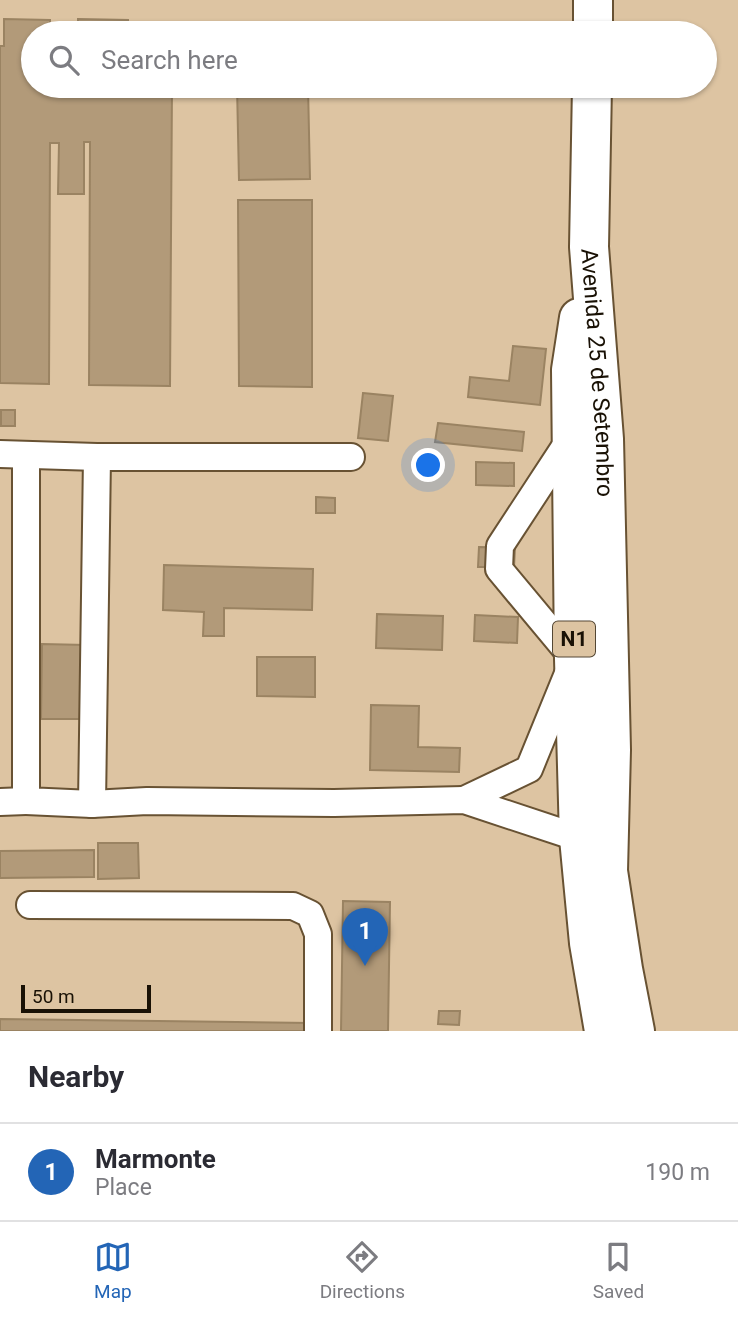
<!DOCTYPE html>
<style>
:root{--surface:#fff;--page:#f7f7f7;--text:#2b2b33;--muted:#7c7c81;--line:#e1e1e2;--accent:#2365b6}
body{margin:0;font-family:Roboto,sans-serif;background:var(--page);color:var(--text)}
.scale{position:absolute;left:21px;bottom:18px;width:130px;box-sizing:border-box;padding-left:7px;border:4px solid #191105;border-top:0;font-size:19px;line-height:24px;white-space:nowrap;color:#191105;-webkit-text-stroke:5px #ddc4a2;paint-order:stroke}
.you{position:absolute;left:429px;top:466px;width:24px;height:24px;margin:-18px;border:5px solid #fff;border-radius:50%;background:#1a73e8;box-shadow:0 0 0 10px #1a73e833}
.badge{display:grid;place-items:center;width:46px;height:46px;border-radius:50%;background:var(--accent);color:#fff;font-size:23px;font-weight:700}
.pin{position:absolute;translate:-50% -58px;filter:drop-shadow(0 2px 4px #0008)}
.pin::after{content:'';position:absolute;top:37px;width:24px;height:21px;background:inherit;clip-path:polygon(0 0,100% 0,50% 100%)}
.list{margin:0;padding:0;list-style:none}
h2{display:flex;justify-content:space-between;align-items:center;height:91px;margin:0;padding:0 28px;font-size:30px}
h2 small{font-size:23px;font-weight:400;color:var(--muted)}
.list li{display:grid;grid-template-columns:46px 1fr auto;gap:21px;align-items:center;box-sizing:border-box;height:98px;padding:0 28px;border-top:2px solid var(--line)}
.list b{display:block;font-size:26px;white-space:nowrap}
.list p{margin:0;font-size:23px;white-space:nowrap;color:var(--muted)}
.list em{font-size:23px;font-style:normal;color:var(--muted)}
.icon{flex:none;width:38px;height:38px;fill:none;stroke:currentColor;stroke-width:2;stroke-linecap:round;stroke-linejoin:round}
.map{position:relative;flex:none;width:738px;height:1031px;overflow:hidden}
.search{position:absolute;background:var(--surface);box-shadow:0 2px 5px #0004;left:21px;right:21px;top:21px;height:77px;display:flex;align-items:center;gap:18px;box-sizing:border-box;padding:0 24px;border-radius:38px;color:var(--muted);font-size:26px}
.sheet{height:189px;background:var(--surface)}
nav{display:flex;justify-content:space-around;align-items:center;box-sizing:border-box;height:98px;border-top:2px solid var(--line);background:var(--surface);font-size:19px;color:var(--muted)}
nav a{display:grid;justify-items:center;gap:4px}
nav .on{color:var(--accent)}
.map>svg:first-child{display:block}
.building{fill:#b29a79;stroke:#9a8362;stroke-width:2}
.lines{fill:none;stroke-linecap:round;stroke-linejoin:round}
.minor-casing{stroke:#685233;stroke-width:30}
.highway-casing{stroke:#685233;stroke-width:42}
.minor{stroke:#fff;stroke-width:26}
.highway{stroke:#fff;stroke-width:38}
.labels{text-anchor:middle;stroke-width:7;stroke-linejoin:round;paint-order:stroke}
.shield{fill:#ddc4a2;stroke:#544734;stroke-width:2}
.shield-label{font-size:21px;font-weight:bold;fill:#191105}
.street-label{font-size:23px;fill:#191105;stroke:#ddc4a2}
</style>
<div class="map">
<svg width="738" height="1031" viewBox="0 0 738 1031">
<rect width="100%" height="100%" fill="#ddc4a2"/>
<!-- building -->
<g class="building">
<path d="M4,19l46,1v13h-17v53h139l-2,300 -81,-1 1,-243h-6v52h-26l1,-51h-9l-1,241 -49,-1v-337h4z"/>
<path d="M78,19l50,1v13h-50z"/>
<path d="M237,86h71l2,93 -71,1z"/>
<path d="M238,200h74v187l-73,-1z"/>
<path d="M513,346l33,3 -6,56 -72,-8 2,-20 39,4z"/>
<path d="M363,393l30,3 -5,45 -30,-3z"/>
<rect x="1" y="410" width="14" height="16"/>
<path d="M438,423l86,9 -2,19 -87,-9z"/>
<path d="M476,462l38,1v23l-38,-1z"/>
<path d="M316,497l19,1v15h-19z"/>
<path d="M479,547l36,1 -1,19h-36z"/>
<path d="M164,565l149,4 -1,41 -88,-2v28h-21l1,-24 -41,-2z"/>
<path d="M377,614l66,2 -1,34 -66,-2z"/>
<path d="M475,615l43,2 -1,26 -43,-2z"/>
<path d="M42,644l44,1v74h-45z"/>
<path d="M257,657h58v40l-58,-1z"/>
<path d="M371,705l48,1 -1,41 42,1 -1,24 -89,-2z"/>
<path d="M98,843h40l1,35 -41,1z"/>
<path d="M94,850v27l-94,1v-27z"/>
<path d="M343,901l47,1 -2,129h-47z"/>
<path d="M439,1011h21l-1,14 -21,-1z"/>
<path d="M0,1019l310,4v8h-310z"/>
</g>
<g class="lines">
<defs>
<g id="minor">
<path d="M0,454l97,3h254"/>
<path d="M26,455v346l66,3 55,-3 187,2 130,-3 115,38"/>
<path d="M464,800l65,-31 45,-110 -75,-90 1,-23 72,-110"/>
<path d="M0,802l26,-1"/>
<path d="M92,804l5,-347"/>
<path d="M30,905l263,1 17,8 8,20v97"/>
</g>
<g id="highway">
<path d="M593,33v-33"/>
<path id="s1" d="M592,86l-3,161 15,192 7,311 -3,121 15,98 12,62"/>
<path d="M579,318l-8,52 3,289 5,179 10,105 15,88"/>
</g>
</defs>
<!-- minor casing -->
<use href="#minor" class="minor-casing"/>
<!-- highway casing -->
<use href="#highway" class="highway-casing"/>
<!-- minor -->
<use href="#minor" class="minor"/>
<!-- highway -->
<use href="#highway" class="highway"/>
</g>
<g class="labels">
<!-- shield labels -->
<rect class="shield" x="553" y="621.5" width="42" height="35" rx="5"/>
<g class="shield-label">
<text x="574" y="646">N1</text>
</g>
<!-- street labels -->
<g class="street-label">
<text dy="8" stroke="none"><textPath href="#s1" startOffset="287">Avenida 25 de Setembro</textPath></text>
</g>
</g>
</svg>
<div class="scale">50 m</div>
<div class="you"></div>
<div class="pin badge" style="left:365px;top:966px">1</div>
<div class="search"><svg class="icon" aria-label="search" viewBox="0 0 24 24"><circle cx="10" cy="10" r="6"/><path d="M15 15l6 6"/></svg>Search here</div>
</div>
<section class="sheet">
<h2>Nearby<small></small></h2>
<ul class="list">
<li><span class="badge">1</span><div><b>Marmonte</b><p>Place</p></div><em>190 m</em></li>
</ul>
</section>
<nav>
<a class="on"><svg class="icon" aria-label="map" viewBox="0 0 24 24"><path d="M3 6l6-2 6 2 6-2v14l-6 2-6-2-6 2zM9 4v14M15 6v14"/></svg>Map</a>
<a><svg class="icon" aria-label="directions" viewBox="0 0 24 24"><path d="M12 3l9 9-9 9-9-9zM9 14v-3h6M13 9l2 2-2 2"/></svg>Directions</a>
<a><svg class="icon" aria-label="saved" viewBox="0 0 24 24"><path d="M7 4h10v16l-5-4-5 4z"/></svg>Saved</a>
</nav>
